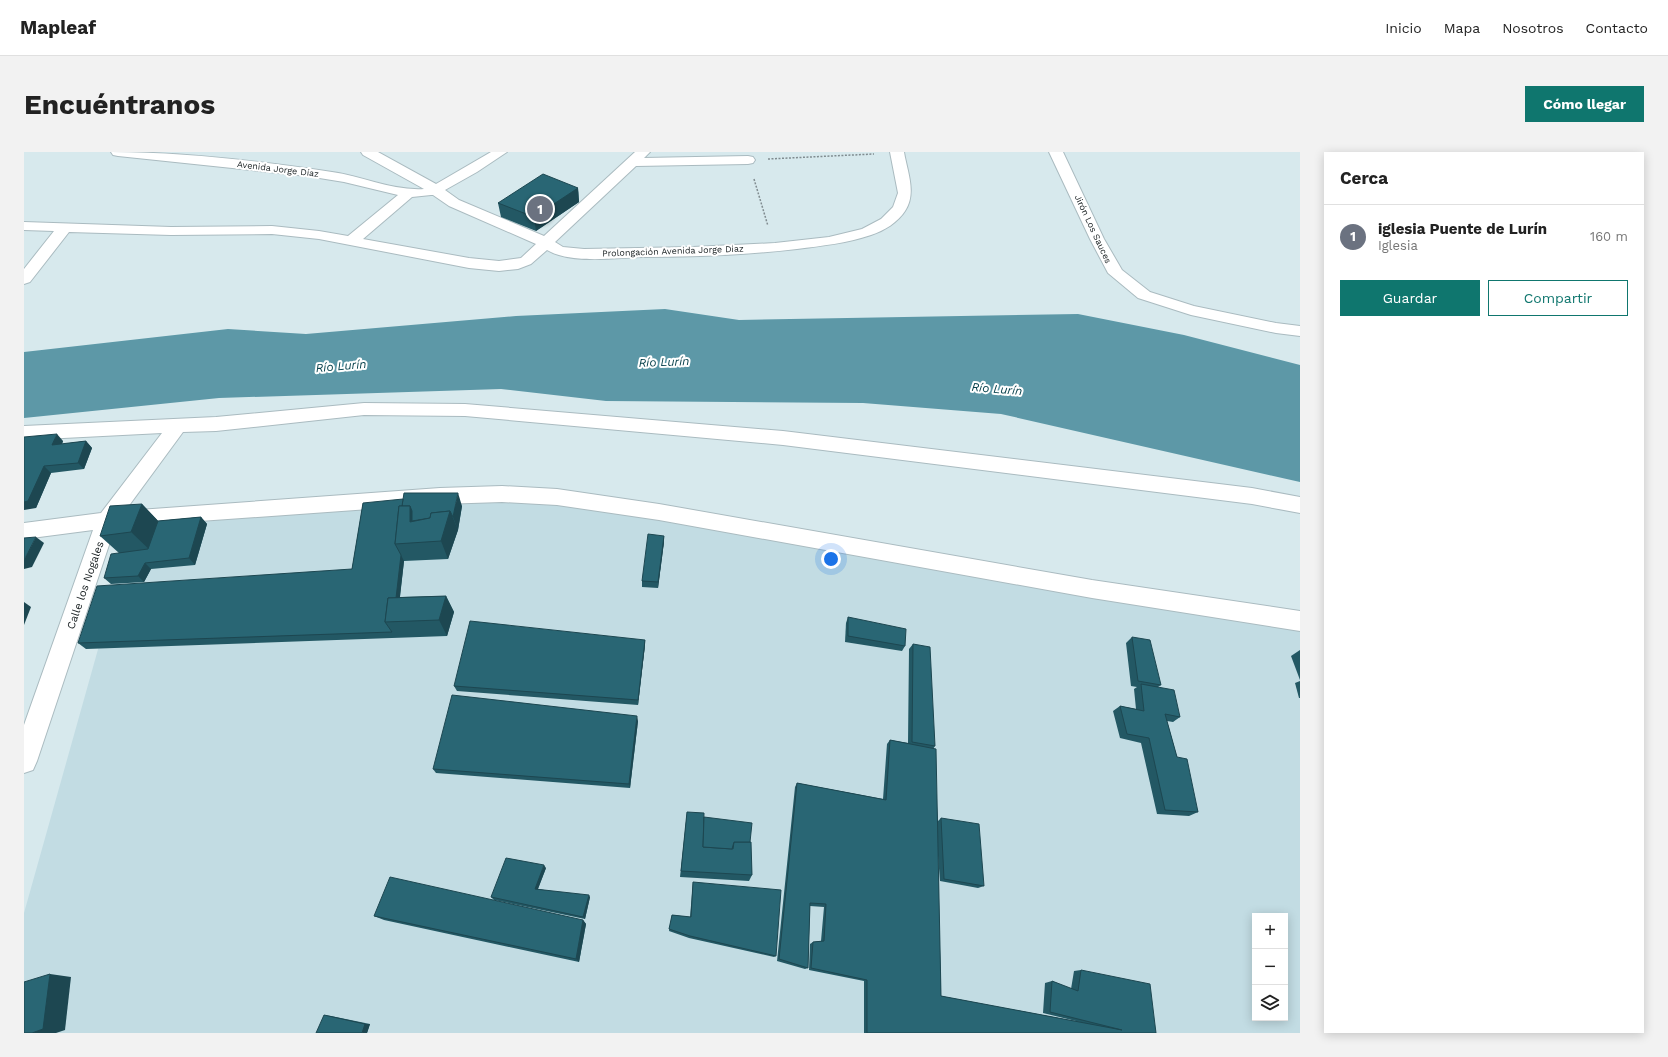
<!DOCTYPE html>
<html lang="es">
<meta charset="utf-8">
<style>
:root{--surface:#fff;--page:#f2f2f2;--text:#222;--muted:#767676;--line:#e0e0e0;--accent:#0f766e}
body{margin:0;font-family:"Work Sans",sans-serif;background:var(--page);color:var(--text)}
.controls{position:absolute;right:12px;bottom:12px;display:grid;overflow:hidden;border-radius:0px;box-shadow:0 2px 10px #0003}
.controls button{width:36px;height:36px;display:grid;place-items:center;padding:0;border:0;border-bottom:1px solid var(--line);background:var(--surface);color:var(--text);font:20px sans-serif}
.you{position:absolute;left:807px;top:407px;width:14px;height:14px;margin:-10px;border:3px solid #fff;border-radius:50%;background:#1a73e8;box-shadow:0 0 0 6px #1a73e833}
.badge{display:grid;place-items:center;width:26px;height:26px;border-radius:50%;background:var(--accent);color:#fff;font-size:13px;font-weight:700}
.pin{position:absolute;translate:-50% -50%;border:2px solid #fff;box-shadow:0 1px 4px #0006}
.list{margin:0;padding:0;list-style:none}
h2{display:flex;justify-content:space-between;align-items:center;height:52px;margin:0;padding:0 16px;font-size:17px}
h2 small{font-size:13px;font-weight:400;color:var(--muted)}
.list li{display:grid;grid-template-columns:26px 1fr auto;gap:12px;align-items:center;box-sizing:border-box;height:64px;padding:0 16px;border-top:1px solid var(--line)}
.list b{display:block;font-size:15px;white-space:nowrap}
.list p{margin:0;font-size:13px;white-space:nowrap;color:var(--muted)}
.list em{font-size:13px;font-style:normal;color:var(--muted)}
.actions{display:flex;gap:8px;padding:12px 16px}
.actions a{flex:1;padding:9px 0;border:1px solid var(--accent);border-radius:0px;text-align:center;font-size:14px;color:var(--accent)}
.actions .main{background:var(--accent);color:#fff}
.icon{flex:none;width:22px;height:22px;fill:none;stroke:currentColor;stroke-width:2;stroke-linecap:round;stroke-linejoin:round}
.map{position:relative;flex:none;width:1276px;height:881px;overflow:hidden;border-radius:0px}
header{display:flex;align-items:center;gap:24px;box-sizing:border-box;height:56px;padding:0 20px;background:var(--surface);border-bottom:1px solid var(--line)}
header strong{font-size:19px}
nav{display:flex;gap:22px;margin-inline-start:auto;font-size:14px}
.intro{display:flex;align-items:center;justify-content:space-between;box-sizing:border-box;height:96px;padding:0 24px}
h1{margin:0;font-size:28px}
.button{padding:10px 18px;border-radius:0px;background:var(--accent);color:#fff;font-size:14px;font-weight:700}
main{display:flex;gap:24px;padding:0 24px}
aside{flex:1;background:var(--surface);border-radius:0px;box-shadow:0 2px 10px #0003}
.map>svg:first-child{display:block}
.built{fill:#c2dce3;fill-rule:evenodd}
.water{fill:#5d98a7}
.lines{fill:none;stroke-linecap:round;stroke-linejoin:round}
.minor-casing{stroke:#aabbc0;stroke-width:2}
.path{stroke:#808c90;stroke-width:1.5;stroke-dasharray:2 1.5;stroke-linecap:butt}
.minor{fill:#fff;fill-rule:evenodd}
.wall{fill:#235864}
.shaded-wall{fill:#1d4751}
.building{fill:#296674;stroke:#1d4751}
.labels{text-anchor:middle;stroke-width:4;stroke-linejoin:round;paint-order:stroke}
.far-street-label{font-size:9px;fill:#181f21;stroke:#fff}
.street-label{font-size:11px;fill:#181f21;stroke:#fff}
.water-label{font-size:12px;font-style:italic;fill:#07414c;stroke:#fff}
</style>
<header>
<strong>Mapleaf</strong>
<nav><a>Inicio</a><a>Mapa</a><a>Nosotros</a><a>Contacto</a></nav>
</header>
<div class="intro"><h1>Encuéntranos</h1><a class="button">Cómo llegar</a></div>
<main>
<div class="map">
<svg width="1276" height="881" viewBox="0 0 1276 881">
<rect width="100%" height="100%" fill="#d7e9ed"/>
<!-- built -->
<path class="built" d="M432,346l94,3 750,115v417h-1276v-120l103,-367 25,-29zM1231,764h30v102h-30z"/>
<!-- water -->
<path class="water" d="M641,157l74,11 339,-6 106,21 116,30v117l-299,-68 -138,-11 -257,-2 -105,-12 -282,9 -195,20v-66l204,-23 78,5 210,-18z"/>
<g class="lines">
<defs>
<g id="minor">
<path d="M87,0c74,0 148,9 221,20 30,4 60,19 92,17l-61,-34 -2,-3h17l58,32 55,-32h16l-30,20 -32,18 14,10 85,36 91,-84h15l-6,6 104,-2 5,1 2,3 -2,3 -5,1 -112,2 -81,76 8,5 21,2 109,-2 82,-4 54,-6 33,-8 19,-10 12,-12 5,-14 -8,-41h14c3,19 13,41 1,59 -7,11 -21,20 -34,24 -24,8 -49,11 -74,14 -51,6 -103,8 -155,8 -27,1 -72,7 -95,-7l-16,14 -13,5 -19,2 -30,-3 -150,-29 -47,-5 -101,1 -102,-3 -39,50 -6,2v-15l30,-38 -30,-1v-8l147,5 101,-1 47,5 29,5 50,-41 -54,-13 -37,-6 -189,-20 -5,-1zM407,43h2l16,11 87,38 -15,14 -22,3 -30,-3 -106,-19 49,-42z"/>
<path d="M1025,0h14l41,87 18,31 28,22 44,14 82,17 24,3v10l-24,-3 -85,-18 -53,-17 -30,-25 -18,-34z"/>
<path d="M340,251l101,1 318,27 469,57 48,9v16l-48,-9 -469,-59 -318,-29 -101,-1 -148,16 -33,1 -58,79 315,-23 62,-2 55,3 102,15 433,76 208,31v20l-208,-33 -433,-78 -102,-15 -55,-3 -62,2 -325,23 -78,234 -4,9 -9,3v-48l69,-195 -69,9v-16l77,-10 61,-80 -138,7v-14l192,-9z"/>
</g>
</defs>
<!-- minor casing -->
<use href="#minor" class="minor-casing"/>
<!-- path -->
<g class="path">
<path d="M744,7l106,-5"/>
<path d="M730,27l14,47"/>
</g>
<!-- minor -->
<use href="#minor" class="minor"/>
</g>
<!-- wall -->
<g class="wall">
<path d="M554,36l1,14 -43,29 -35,-14 -3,-14z"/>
<path d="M0,285l39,4 -1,3 24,-3 6,7 -8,21 -33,4 -15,35z"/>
<path d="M339,351l99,3 -4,24 -10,29 -44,2 -4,36 46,-1 8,16 -7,24 -361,13 -8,-6 274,-74z"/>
<path d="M118,352l16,17 43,-4 6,7 -12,41 -44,4 -7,13 -33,2 -7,-6 15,-25 -19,-17z"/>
<path d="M640,384v6l-6,46 -16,-1v-6z"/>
<path d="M824,465l57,29 -3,5 -57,-9 1,-19z"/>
<path d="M1108,485l29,48 -3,2 22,30 -7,5 -6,-1 10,36 21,55 -9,4 -32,-2 -16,-71 -21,-5 -7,-27 7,-5 16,3 -2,-20 3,-2 -6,-1 -5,-43z"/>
<path d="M621,488v5l-7,60 -181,-14 -3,-5z"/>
<path d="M889,492l22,102 -2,3 5,72 3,-3 43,68 -6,2 -38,-7 -2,-25 3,140 139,26 -37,-9 2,-30 7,-2 19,8 3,-18 7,-1 75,63h-292v-52l-55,-11 1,-26 3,-2 8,-1 3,-34 -14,-1 -2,62 -3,1 -28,-8 18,-174 2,-4 86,16 4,-55 3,-4 18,3 1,-94z"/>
<path d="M1276,498v30l-9,-24z"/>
<path d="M1276,529v17h-1l-4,-15z"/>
<path d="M614,569l-8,67 -194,-15 -3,-4z"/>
<path d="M663,660l17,5 46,25 2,33 -3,6 -69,-4z"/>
<path d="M522,716l-8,21 52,8 -5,22 -91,-19 -3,-3z"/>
<path d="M669,730l83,74 -2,1 -85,-19 -20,-7 3,-16 18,2z"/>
<path d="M350,764l209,4 3,4 -7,38 -195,-42z"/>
<path d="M300,863l7,1 39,8 -3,9z"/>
</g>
<!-- shaded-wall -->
<g class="shaded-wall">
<path d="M554,36l1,14 -43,29 -2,-14z"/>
<path d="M33,282l6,7 -4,11 -7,-7z"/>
<path d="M62,289l6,7 -8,21 -6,-6z"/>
<path d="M20,314l7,7 -15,35 -12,2v-8z"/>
<path d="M434,341l4,13 -4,24 -5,-13z"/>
<path d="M118,352l23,24 -10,27 -24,-23z"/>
<path d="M386,354l29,25 -29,-9z"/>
<path d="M426,359l8,19 -10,29 -7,-18z"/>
<path d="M177,365l6,7 -12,41 -6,-7z"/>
<path d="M640,384v6l-6,46v-6z"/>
<path d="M12,385l8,6 -12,24 -8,2v-9z"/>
<path d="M377,403l3,6 -7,60 -4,1z"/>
<path d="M121,411l6,6 -7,13 -6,-6z"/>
<path d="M422,444l8,16 -7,24 -8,-16z"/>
<path d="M0,450l7,5 -7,18z"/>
<path d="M621,488v5l-7,60v-5z"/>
<path d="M613,564l1,5 -8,67 -1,-4z"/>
<path d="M520,713l2,3 -9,23 -2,-2z"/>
<path d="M565,743l1,2 -5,22 -2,-2z"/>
<path d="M559,768l3,4 -7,38 -3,-3z"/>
<path d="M26,822l21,3 -6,53 -9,3h-24z"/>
<path d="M341,872h5l-3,9h-5z"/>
</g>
<!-- building -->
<g class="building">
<path d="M519,22l35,14 -44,29 -36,-14z"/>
<path d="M33,282l-5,11 34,-4 -8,22 -34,3 -16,35 -4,1v-65z"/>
<path d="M380,341h54l-5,24 -3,-6 -19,2 -1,5 -18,3v-10l-2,-5h-8z"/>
<path d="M379,347l-1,7h-3l-4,38 6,11 -5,43h-8l-3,24 7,10 -314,11 19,-57 255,-17 11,-66z"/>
<path d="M118,352l-11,28 -31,4 10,-30z"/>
<path d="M375,354h11v16l20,-4 1,-5 19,-2 -9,30 -46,3z"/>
<path d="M177,365l-12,41 -44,5 -7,13 -34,2 7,-24 37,-5 10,-28z"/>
<path d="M624,382l16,2 -6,46 -16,-1z"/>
<path d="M12,385l-12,23v-22z"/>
<path d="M422,444l-7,24 -54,2 3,-24z"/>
<path d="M824,465l58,12 -1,17 -57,-10z"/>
<path d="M446,469l175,19 -7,60 -184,-14z"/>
<path d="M1108,485l18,3 11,45 -23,-4z"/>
<path d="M889,492l17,3 5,99 -23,-4z"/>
<path d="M1117,532l33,6 6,27 -15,-3 12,43 10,2 11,53 -33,-2 -16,-72 -22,-4 -7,-28 24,5z"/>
<path d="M428,543l185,21 -8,68 -196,-15z"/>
<path d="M866,588l46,9 5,247 181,34 -72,-18 2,-31 26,10 3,-21 69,14 6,49h-289v-53l-56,-12 2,-26 11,-1 2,-37 -16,-1 -2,65 -29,-9 18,-176 89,17z"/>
<path d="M663,660l17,1 -1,34 30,2 1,-7h17l1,33 -71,-4z"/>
<path d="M680,665l48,6 -2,19h-16l-2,7 -29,-2z"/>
<path d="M917,666l38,6 5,62 -40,-7z"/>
<path d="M482,706l38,7 -9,24 54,6 -6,22 -92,-20z"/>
<path d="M366,725l193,43 -7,39 -202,-43z"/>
<path d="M669,730l88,8 -5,66 -86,-20 -21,-7 3,-14 19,2z"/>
<path d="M26,822l-7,55 -11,4h-8v-51z"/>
<path d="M300,863l41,9 -3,9h-46z"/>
</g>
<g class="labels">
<!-- far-street labels -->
<g class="far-street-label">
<text transform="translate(254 17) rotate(7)" y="3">Avenida Jorge Díaz</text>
<text transform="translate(1069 77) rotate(65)" y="3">Jirón Los Sauces</text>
<text transform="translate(649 99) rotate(-2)" y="3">Prolongación Avenida Jorge Diaz</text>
</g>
<!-- street labels -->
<g class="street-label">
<text transform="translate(61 433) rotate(-71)" y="4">Calle los Nogales</text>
</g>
<!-- water labels -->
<g class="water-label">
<text transform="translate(640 210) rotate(-2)" y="4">Río Lurín</text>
<text transform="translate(317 214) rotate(-5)" y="4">Río Lurín</text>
<text transform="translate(973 237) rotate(5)" y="4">Río Lurín</text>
</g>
</g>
</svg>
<div class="controls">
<button>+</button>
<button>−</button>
<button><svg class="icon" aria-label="layers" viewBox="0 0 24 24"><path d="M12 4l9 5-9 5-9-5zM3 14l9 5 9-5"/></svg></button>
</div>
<div class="you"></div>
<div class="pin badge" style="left:516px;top:57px;background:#6b7280">1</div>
</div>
<aside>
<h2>Cerca<small></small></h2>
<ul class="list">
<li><span class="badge" style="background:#6b7280">1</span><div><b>iglesia Puente de Lurín</b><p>Iglesia</p></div><em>160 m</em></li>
</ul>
<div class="actions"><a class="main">Guardar</a><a>Compartir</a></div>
</aside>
</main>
